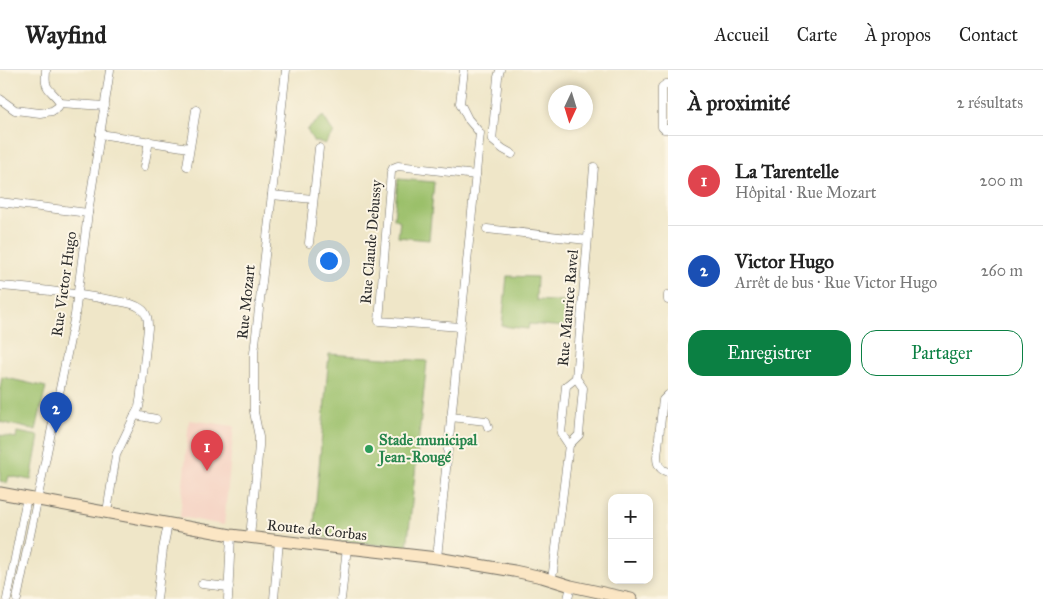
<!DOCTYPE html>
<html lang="fr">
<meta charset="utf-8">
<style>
:root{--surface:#fff;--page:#f6f6f6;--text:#222;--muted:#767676;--line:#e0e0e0;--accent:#0b8043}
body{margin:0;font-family:"IM FELL Great Primer",serif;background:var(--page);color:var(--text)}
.controls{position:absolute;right:15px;bottom:15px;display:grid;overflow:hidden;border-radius:10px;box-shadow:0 2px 8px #0003}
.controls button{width:45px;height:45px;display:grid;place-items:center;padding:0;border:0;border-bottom:1px solid var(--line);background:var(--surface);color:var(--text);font:25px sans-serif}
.compass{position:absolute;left:548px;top:15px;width:45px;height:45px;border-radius:50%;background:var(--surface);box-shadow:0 2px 8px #0003;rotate:184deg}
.you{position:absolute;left:328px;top:190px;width:18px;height:18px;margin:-12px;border:4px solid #fff;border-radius:50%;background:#1a73e8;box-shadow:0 0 0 8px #1a73e833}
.badge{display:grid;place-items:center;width:32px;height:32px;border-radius:50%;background:var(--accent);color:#fff;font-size:16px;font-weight:700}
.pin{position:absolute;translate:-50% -41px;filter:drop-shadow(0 1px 2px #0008)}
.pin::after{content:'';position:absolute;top:26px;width:18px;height:15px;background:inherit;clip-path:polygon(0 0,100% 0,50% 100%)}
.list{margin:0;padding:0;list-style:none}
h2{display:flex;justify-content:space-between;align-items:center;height:65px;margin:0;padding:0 20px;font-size:21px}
h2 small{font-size:16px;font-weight:400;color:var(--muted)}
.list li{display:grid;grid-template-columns:32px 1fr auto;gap:15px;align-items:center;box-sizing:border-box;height:90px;padding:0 20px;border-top:1px solid var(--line)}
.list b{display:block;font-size:19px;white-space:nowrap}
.list p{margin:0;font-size:16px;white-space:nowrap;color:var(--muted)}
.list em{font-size:16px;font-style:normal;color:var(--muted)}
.actions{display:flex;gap:10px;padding:15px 20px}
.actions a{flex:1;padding:11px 0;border:1px solid var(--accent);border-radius:15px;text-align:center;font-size:18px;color:var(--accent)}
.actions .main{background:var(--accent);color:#fff}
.map{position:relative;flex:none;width:668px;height:529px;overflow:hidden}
header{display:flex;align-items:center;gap:30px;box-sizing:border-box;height:70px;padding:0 25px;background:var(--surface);border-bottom:1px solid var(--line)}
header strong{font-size:24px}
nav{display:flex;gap:28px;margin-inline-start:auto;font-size:18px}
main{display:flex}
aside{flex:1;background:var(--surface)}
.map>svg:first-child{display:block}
.built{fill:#f5d2c2}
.green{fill:#9bc06b;stroke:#63764b}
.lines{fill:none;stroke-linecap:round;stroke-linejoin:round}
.street-casing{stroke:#706c62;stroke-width:9}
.secondary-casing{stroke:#706c62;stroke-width:13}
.street{stroke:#fff;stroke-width:8}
.secondary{stroke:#fbe6c4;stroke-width:11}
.leisure-dot{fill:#2e9e5b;stroke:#fcf5e5;stroke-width:2}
.labels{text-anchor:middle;stroke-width:4;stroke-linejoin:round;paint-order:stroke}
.street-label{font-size:15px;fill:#2b2b2b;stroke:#fcf5e5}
.leisure-label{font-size:15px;font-weight:bold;fill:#27864d;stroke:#fcf5e5;text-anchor:start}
</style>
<header>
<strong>Wayfind</strong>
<nav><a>Accueil</a><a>Carte</a><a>À propos</a><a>Contact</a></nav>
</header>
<main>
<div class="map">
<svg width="668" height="529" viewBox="0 0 668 529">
<rect width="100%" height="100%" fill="#fcf5e5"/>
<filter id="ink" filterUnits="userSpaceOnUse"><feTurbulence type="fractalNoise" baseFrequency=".02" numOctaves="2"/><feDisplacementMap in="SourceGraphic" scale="10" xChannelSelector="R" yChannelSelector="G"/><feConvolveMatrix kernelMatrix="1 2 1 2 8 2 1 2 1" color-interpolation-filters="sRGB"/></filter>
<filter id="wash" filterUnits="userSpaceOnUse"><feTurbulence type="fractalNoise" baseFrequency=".0096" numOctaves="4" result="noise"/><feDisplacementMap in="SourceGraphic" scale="20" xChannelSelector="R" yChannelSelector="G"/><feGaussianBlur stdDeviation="1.12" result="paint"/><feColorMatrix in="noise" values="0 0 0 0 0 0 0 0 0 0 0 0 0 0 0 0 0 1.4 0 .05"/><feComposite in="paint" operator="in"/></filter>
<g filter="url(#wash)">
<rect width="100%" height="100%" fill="#efe6c8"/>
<!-- built -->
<path class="built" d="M189,350l45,6 -10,99 -44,-8z"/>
<!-- green -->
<g class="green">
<path d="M323,46l11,17 -9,11 -5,-2h-6l-7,-12z"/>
<path d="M398,109l36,3 -5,58 -31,-3 2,-16 -6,-3z"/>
<path d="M507,206l30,1 -1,23 33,2 -2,25 -38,-3 -1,5 -26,-3z"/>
<path d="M329,284l98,7 -20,188 -94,-13z"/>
<path d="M2,307l44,10 -10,43 -36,-8v-33z"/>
<path d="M17,362l22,4 -8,44 -22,-4 -2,7 -7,-2v-46l16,3z"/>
</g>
</g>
<g filter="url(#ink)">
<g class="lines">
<defs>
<g id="street">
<path d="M500,0l-2,7 -6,63 11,9 9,5"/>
<path d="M668,14h-2l-4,3v40l2,2h4"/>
<path d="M0,29l15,11 25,3 12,-2 6,-4 2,-4c-3,-8 -13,-12 -14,-20 -1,-4 0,-9 0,-13"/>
<path d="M60,33l45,3"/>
<path d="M100,64l89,14"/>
<path d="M187,96l9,-56"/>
<path d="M144,97l5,-26"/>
<path d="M272,125l41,4"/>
<path d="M0,132l88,11"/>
<path d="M487,159l100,11"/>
<path d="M309,173l10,-95"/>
<path d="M0,216c37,3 74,7 111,14 9,2 21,2 29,8 8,5 8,12 8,20l-7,65"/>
<path d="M668,225v5"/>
<path d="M461,257l-82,-6 12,-149 2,-4 5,-2 78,9"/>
<path d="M668,325l-5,5 -1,8 -5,49c0,8 3,13 11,15"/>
<path d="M135,345l21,4"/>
<path d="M451,347l35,4 2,6"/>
<path d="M569,375l-8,-12 5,-47 10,-8"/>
<path d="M107,442l9,-57 23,-48 2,-12"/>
<path d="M250,467l9,-91v-9l-5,-25v-59l32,-283"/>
<path d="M437,488l43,-425 -12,-14 -8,-16 4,-33"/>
<path d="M551,510l2,-8 16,-127 10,-10 4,-47 -7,-10 18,-211"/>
<path d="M202,514l27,3"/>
<path d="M7,529l20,-102"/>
<path d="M17,529l58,-284 13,-102 22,-143"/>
<path d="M157,529l6,-50 5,-25"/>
<path d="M228,529l3,-64"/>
<path d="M274,529l5,-58"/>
<path d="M341,529l6,-51"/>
<path d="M568,529l3,-13"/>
</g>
<path id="secondary" d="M0,423l231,42 109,13 17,1 80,9 77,13 28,6 29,9 60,13"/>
</defs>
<!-- street casing -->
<use href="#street" class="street-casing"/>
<!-- secondary casing -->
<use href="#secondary" class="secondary-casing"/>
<!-- street -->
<use href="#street" class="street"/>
<!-- secondary -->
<use href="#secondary" class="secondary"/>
</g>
</g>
<!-- markers -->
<circle class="leisure-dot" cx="369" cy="379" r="5"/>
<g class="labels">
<!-- street labels -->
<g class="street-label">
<text transform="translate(371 172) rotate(-85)" y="5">Rue Claude Debussy</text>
<text transform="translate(64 214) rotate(-82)" y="5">Rue Victor Hugo</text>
<text transform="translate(246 232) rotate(-84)" y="5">Rue Mozart</text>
<text transform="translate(568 238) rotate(-85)" y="5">Rue Maurice Ravel</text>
<text transform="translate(317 460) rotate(6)" y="5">Route de Corbas</text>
</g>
<!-- leisure labels -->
<g class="leisure-label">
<text x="379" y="375">Stade municipal<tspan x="379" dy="17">Jean-Rougé</tspan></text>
</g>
</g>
</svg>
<div class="controls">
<button>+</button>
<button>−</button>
</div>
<svg class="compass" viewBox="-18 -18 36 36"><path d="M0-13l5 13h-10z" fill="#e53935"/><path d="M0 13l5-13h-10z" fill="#767676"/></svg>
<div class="you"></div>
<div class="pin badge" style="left:207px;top:401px;background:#e0444e">1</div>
<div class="pin badge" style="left:56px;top:363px;background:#1a4fb4">2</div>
</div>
<aside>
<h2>À proximité<small>2 résultats</small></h2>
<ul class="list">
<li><span class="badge" style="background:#e0444e">1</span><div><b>La Tarentelle</b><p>Hôpital · Rue Mozart</p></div><em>200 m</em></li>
<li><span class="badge" style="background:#1a4fb4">2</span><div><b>Victor Hugo</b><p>Arrêt de bus · Rue Victor Hugo</p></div><em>260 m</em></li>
</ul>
<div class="actions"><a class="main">Enregistrer</a><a>Partager</a></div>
</aside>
</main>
